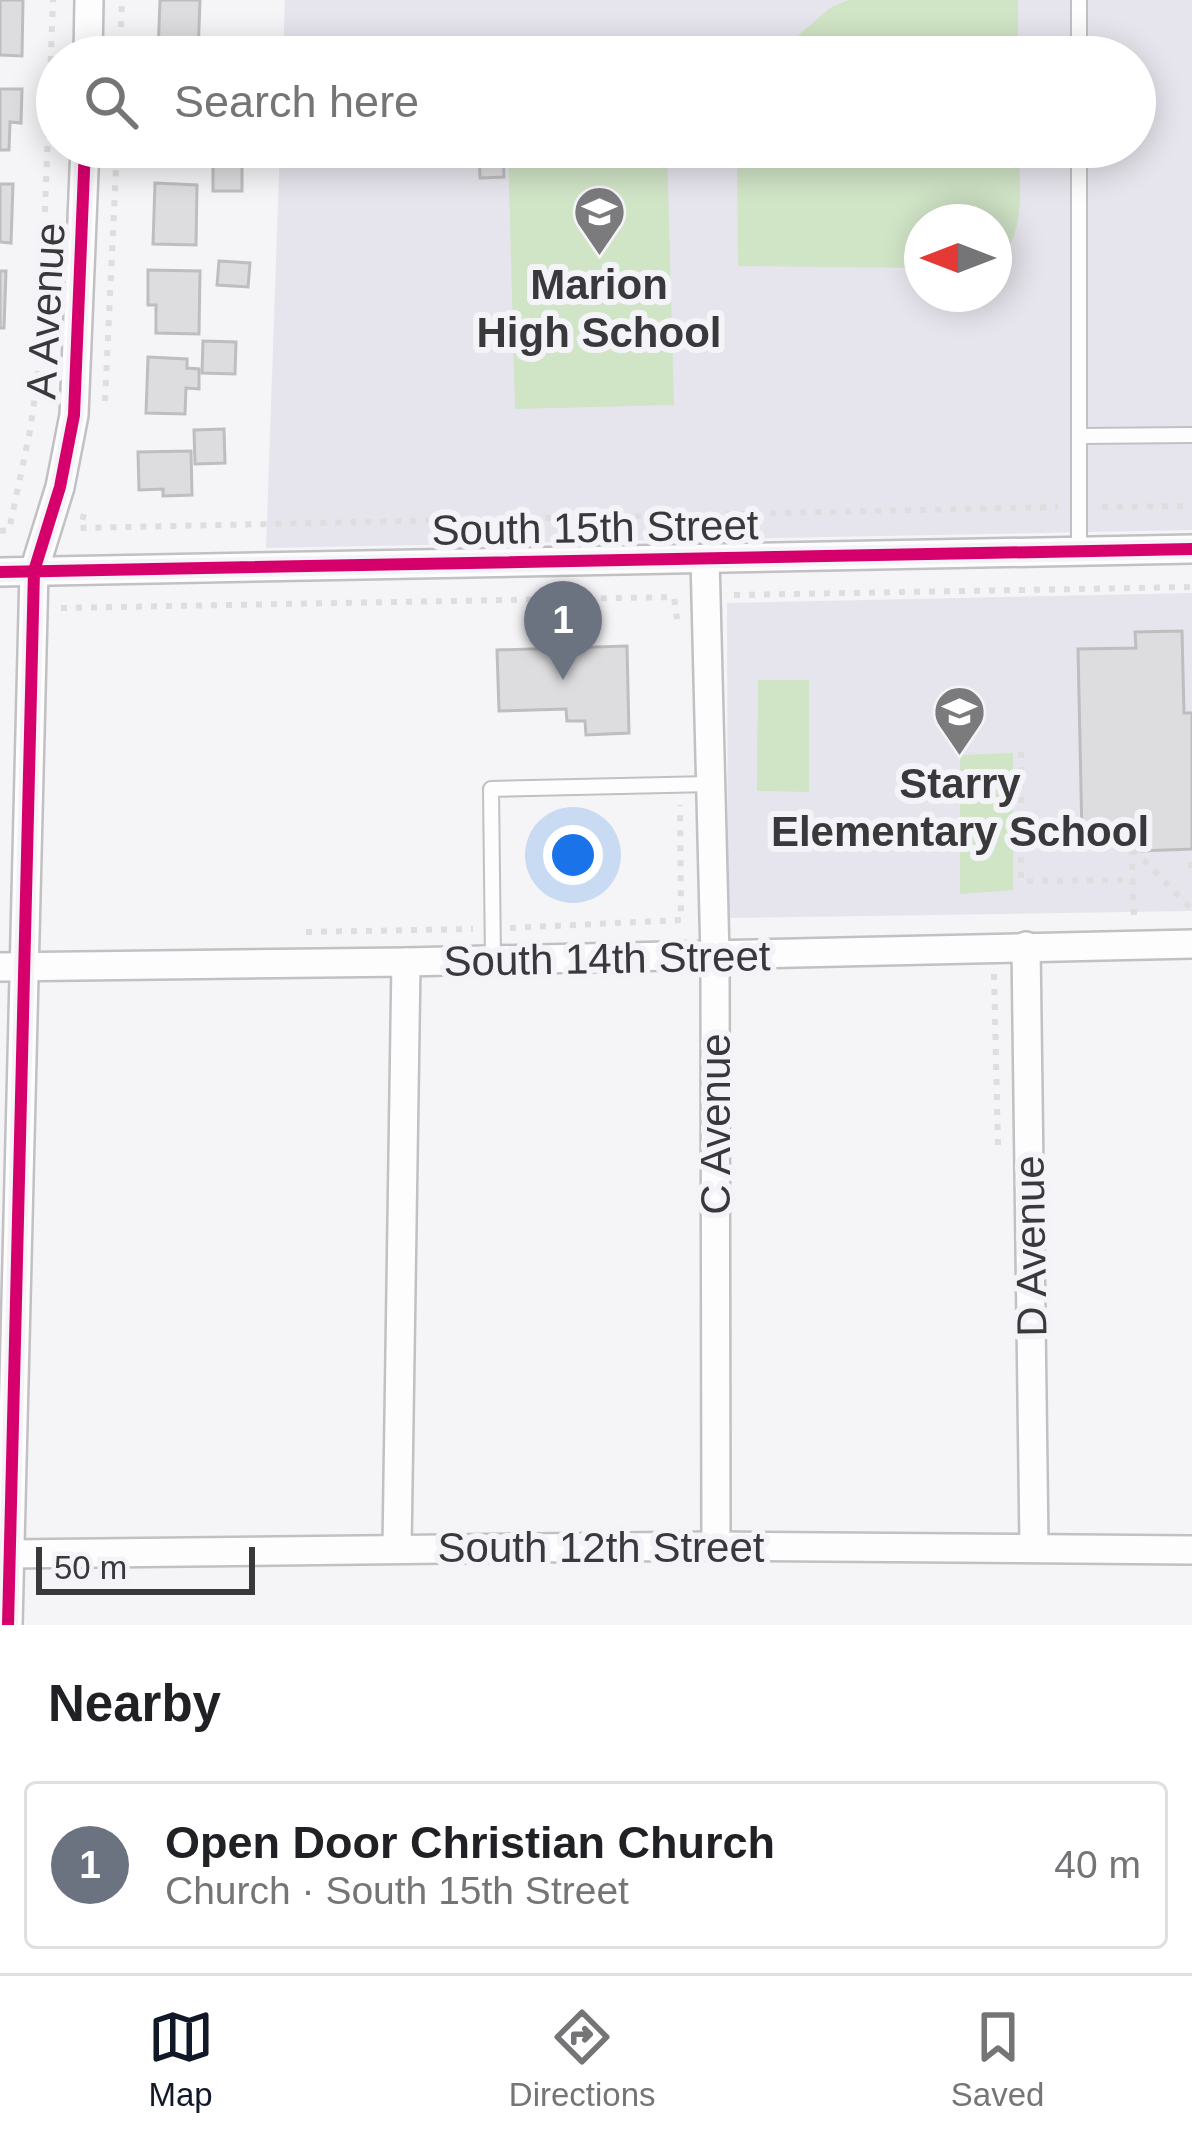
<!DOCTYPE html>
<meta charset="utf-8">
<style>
:root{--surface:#fff;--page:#f6f6f6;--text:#202124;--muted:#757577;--line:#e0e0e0;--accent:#111827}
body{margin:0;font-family:Arial,sans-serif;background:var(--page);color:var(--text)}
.compass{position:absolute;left:904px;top:204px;width:108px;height:108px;border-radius:50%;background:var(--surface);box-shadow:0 6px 30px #0003;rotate:270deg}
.scale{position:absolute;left:36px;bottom:30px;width:219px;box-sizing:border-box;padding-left:12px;border:6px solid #39393b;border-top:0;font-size:33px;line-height:42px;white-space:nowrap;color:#39393b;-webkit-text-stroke:9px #f4f3f8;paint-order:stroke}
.you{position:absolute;left:573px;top:855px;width:42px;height:42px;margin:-30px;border:9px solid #fff;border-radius:50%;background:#1a73e8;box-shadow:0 0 0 18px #1a73e833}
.badge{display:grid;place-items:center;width:78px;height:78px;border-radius:50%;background:var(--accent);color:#fff;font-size:39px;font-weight:700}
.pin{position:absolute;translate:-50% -99px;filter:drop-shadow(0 3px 6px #0008)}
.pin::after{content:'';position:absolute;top:63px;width:42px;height:36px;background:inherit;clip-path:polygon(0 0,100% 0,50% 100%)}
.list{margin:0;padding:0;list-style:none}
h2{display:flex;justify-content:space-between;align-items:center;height:156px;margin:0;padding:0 48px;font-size:51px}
h2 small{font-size:39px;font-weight:400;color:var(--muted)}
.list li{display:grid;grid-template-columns:78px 1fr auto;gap:36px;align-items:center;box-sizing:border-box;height:168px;margin:0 24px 24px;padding:0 24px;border:3px solid var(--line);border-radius:12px}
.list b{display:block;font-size:45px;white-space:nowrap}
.list p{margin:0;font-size:39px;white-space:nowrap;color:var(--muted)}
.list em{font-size:39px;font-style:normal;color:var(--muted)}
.icon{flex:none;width:66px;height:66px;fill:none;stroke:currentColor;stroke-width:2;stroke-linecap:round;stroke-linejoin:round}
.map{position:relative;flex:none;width:1192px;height:1625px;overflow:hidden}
.search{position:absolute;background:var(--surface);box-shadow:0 6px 30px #0003;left:36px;right:36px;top:36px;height:132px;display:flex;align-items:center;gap:30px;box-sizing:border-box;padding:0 42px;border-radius:66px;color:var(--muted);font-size:45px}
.sheet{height:348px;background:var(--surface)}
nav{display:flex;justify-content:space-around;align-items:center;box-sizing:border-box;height:168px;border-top:3px solid var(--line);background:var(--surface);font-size:33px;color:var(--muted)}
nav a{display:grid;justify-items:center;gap:6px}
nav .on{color:var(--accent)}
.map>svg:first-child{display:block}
.built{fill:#e6e5ed;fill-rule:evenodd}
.green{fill:#d0e4c6}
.building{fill:#dddddf;stroke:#bebebf;stroke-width:3}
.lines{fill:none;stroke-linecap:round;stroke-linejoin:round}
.service-casing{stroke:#c1c0c2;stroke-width:18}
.minor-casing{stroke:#c1c0c2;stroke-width:32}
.path{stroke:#dedede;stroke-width:6;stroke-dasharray:6 9;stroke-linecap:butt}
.service{stroke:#fefdfe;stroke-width:14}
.minor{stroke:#fefdfe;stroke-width:27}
.cycleway-casing{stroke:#f4f3f8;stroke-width:20}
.cycleway{stroke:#d6006c;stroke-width:12}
.labels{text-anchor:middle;stroke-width:12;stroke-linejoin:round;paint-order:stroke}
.poi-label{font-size:42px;font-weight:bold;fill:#39393b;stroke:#f4f3f8}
.street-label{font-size:42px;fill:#39393b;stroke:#f4f3f8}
</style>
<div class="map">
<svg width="1192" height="1625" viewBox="0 0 1192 1625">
<rect width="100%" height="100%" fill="#f5f4f7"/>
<!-- built -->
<g class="built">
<path d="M285,0h907v530l-926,18 14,-401h855v-90h-852zM922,222h72v72h-72z"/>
<path d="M1192,593v318l-464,7 -1,-315z"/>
</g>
<!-- green -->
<g class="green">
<path d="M848,0h170v57h-245l57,-49z"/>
<path d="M508,147h159l7,258 -159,4z"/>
<path d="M737,147h282c0,36 9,92 -25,116v-41h-72v46l-184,-2z"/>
<path d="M758,680h51v112l-52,-1z"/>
<path d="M1013,753v137l-53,4v-139z"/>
</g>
<!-- building -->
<g class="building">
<path d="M0,0h23l-1,56 -22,-1z"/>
<path d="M160,0h40l-2,54 -40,-1z"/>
<path d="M0,89h22l-1,34 -11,-1 -1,28h-9z"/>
<path d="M479,147h24l1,30 -24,1z"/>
<rect x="213" y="163" width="29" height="28"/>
<path d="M155,183l42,2 -1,60 -43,-1z"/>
<path d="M0,184h13l-2,59 -11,-1z"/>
<path d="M219,261l31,2 -2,24 -31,-2z"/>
<path d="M148,270l52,1 -1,63 -43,-1v-28h-8z"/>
<path d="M0,271h6l-2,57h-4z"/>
<path d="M203,341l33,1 -1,32 -33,-1z"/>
<path d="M148,357l39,2v9l12,1v20l-13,-1 -1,26 -39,-1z"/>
<path d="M224,429l1,34 -30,1 -1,-34z"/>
<path d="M191,451l1,44 -29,1v-7l-24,1 -1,-38z"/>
<path d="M1182,631l2,82h8v136l-51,2v-17l-59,1 -4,-186 58,-1 -1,-16z"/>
<path d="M627,646l2,87 -43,2 -1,-14h-18l-1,-12 -67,2 -2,-61z"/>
</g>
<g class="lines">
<defs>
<g id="service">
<path d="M1079,57v-57"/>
<path d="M1079,436l113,-1"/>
<path d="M1079,551v-404"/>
<path d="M493,960l-2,-171 220,-5"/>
</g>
<g id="minor">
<path d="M88,57l1,-57"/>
<path d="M705,558l10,398 1,590"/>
<path d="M0,572l1192,-23"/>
<path d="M1026,946l8,600"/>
<path d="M0,967l406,-5 786,-18"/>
<path d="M397,1548l9,-586"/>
<path d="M9,1554l707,-8 476,4"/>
<path d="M8,1625l26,-1054 26,-84 14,-72 11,-268"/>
</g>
</defs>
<!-- service casing -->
<use href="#service" class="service-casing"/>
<!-- minor casing -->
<use href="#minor" class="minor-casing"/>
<!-- path -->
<g class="path">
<path d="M120,57l2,-57"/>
<path d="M105,401l12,-254"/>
<path d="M1102,507l90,-1"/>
<path d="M84,514l-4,14 978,-21"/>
<path d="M0,531l9,-1 21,-99 9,-65 14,-366"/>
<path d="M734,595l458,-8"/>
<path d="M61,608l613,-11 3,22"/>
<path d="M1021,752v129l112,-1"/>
<path d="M1131,834l3,83"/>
<path d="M1133,849l59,61"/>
<path d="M1188,865h4"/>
<path d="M510,928l171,-8 -1,-115"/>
<path d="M306,932l167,-3"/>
<path d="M994,974l4,172"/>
</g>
<!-- service -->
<use href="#service" class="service"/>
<!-- minor -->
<use href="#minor" class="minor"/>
<defs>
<g id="cycleway">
<path d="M0,572l1192,-23"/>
<path d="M8,1625l26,-1054 26,-84 14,-72 11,-268"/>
</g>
</defs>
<!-- cycleway casing -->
<use href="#cycleway" class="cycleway-casing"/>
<!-- cycleway -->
<use href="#cycleway" class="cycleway"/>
</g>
<!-- icons -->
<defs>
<symbol id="school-pin" viewBox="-11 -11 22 30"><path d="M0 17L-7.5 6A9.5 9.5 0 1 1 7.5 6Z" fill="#7b7a7d" stroke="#f4f3f8"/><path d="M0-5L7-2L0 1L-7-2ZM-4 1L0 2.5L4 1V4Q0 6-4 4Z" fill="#fff"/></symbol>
</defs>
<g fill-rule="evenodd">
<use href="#school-pin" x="570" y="182" width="59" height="81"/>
<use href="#school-pin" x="930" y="682" width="59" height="81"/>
</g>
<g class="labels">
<!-- poi labels -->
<g class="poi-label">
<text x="599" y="299">Marion<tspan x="599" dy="48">High School</tspan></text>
<text x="960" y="798">Starry<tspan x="960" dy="48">Elementary School</tspan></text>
</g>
<!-- street labels -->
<g class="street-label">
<text transform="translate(45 311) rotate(-87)" y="15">A Avenue</text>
<text transform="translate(595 527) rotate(-1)" y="15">South 15th Street</text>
<text transform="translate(607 958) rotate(-1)" y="15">South 14th Street</text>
<text transform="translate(715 1124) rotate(-90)" y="15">C Avenue</text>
<text transform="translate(1030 1246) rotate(-91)" y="15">D Avenue</text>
<text x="601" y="1562">South 12th Street</text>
</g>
</g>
</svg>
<svg class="compass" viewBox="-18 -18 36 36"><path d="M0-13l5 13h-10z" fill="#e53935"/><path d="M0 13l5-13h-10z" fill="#757577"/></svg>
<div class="scale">50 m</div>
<div class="you"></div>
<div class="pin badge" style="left:563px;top:680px;background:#6b7280">1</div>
<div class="search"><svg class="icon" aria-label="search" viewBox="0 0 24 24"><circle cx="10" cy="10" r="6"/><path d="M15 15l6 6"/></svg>Search here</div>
</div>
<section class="sheet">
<h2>Nearby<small></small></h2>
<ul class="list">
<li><span class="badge" style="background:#6b7280">1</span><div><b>Open Door Christian Church</b><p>Church · South 15th Street</p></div><em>40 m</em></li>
</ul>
</section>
<nav>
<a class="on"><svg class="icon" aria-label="map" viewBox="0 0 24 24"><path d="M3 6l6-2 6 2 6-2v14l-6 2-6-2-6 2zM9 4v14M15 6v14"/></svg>Map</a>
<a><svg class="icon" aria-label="directions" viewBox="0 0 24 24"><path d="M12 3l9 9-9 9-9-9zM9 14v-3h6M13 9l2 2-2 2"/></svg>Directions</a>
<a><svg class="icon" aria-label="saved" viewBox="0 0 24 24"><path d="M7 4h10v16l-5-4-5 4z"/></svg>Saved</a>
</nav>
